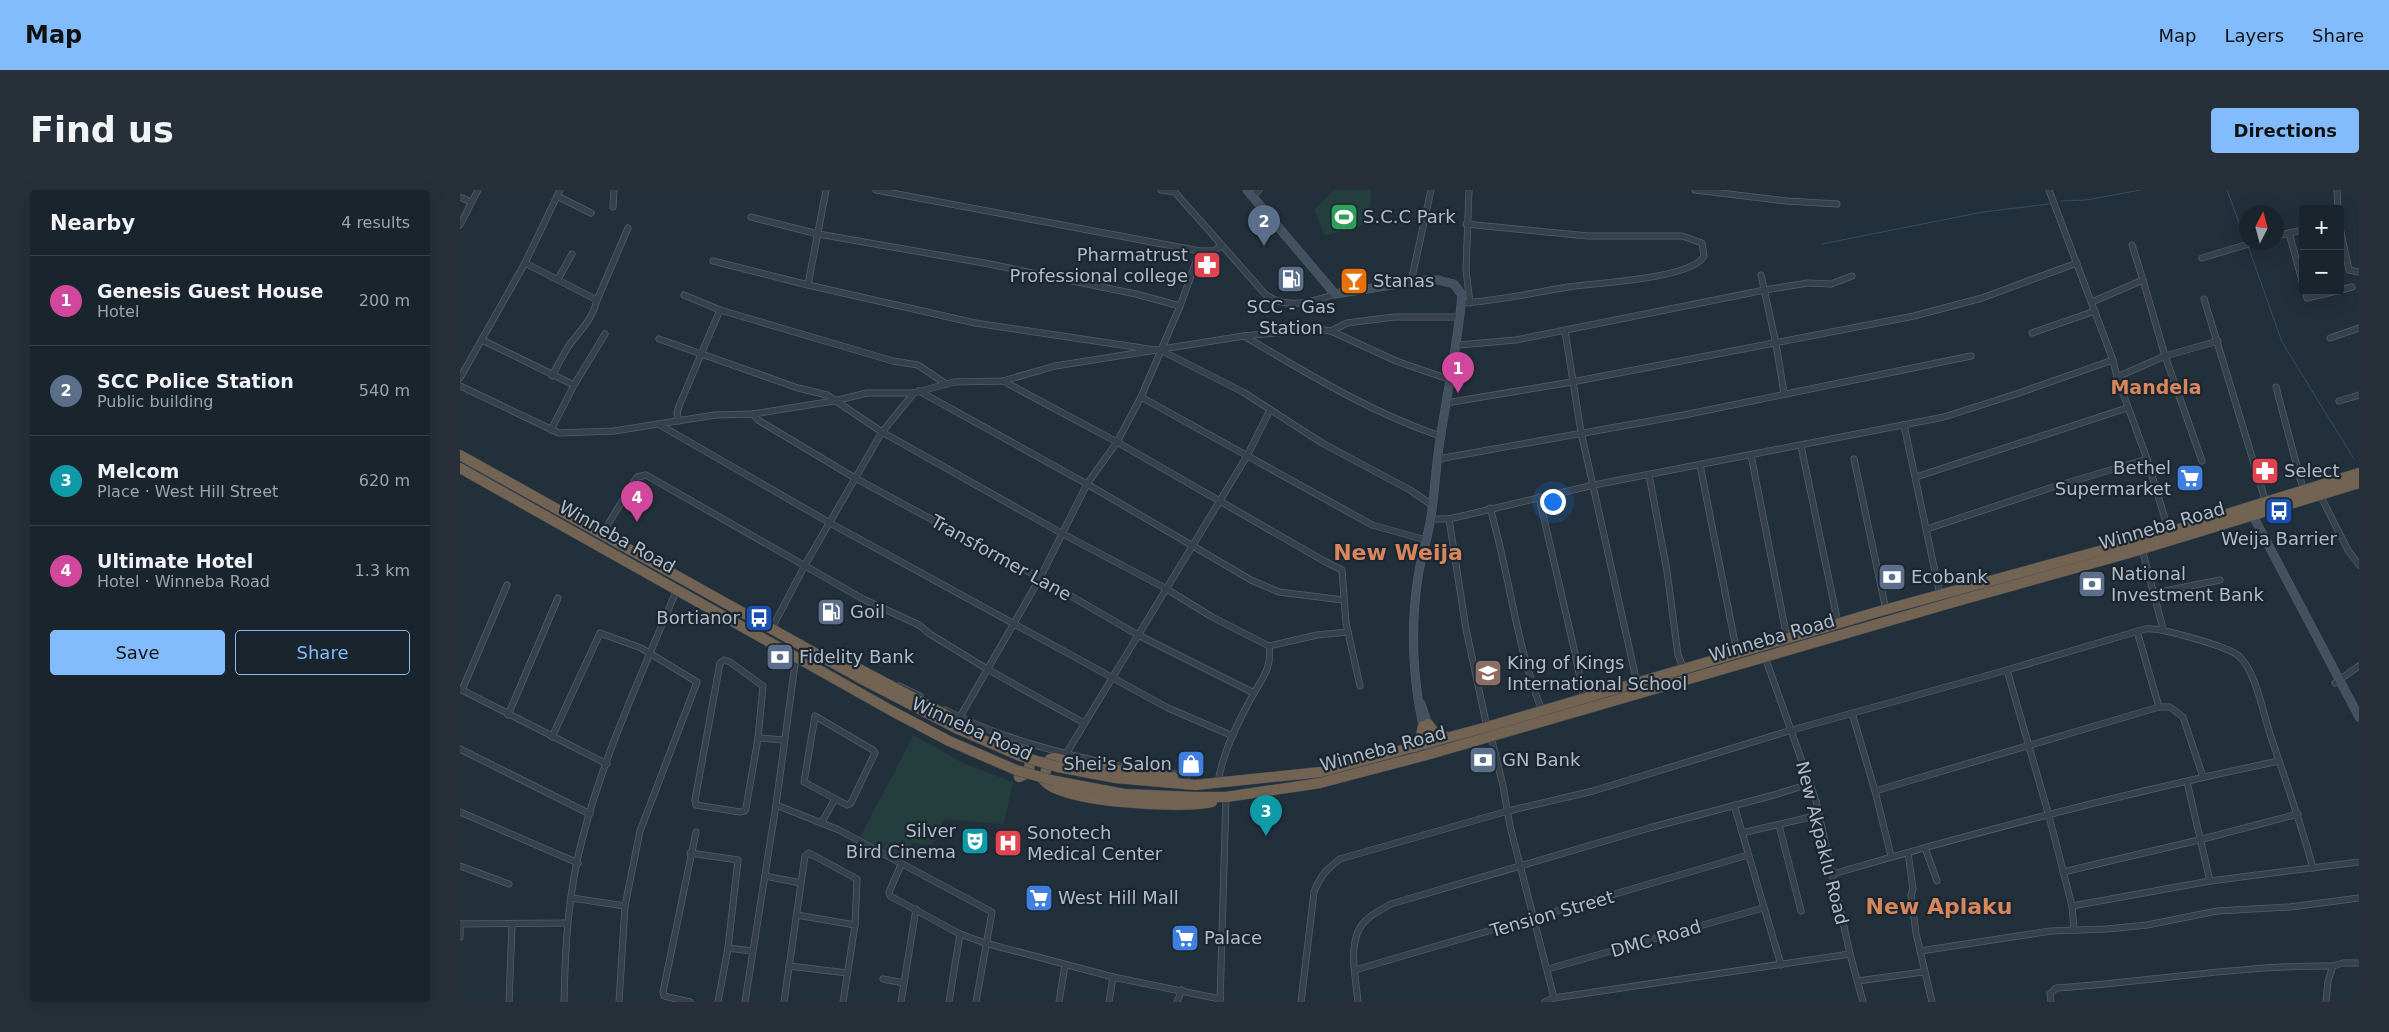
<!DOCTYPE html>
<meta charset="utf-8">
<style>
:root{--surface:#1a242d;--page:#273039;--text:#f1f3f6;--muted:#9fa4aa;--line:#384149;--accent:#82bcfc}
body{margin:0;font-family:"DejaVu Sans",sans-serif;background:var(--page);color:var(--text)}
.controls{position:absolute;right:15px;top:15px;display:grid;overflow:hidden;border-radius:5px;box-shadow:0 5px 20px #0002}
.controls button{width:45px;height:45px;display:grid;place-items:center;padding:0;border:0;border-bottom:1px solid var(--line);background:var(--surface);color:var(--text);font:25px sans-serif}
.compass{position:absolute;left:1779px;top:15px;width:45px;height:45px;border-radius:50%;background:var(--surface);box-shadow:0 5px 20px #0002;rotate:6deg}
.you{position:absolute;left:1092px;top:311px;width:18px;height:18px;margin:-12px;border:4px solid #fff;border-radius:50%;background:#1a73e8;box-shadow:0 0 0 8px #1a73e833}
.badge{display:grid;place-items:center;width:32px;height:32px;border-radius:50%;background:var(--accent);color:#fff;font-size:16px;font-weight:700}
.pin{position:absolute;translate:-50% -41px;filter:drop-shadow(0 1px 2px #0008)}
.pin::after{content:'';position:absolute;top:26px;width:18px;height:15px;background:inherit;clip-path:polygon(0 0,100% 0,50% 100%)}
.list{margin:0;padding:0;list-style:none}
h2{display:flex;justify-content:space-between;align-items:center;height:65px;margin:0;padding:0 20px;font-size:21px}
h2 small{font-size:16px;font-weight:400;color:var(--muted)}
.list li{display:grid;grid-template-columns:32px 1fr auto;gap:15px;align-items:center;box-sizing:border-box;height:90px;padding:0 20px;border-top:1px solid var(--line)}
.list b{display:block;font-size:19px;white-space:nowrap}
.list p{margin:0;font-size:16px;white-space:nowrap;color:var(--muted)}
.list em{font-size:16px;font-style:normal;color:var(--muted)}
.actions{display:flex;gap:10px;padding:15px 20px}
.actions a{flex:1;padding:11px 0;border:1px solid var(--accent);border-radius:5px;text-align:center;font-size:18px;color:var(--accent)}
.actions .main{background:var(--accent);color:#111}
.map{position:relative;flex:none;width:1899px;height:812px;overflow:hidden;border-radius:5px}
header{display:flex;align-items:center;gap:30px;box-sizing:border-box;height:70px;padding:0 25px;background:var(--accent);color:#111}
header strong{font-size:24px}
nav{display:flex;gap:28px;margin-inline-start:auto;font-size:18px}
.intro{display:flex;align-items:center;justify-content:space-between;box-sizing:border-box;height:120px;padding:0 30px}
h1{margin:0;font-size:35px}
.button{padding:12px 22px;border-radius:5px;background:var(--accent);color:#111;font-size:18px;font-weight:700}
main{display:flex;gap:30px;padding:0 30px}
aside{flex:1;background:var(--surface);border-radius:5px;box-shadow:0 5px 20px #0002}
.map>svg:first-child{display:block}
.green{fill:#243d3d}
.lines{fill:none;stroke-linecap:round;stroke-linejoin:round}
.stream{stroke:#354d64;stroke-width:1}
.street-casing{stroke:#545f6a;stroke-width:7}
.secondary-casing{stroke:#545f6a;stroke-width:9}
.highway-casing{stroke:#414c57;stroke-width:11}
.street{stroke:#36414c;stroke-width:5.5}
.secondary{stroke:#435160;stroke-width:8}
.highway{stroke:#736352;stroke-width:10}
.highway-bridge-casing{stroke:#414c57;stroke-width:11;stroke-linecap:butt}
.highway-bridge{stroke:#736352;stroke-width:10}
.labels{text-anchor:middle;stroke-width:4.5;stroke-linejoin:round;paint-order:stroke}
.poi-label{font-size:18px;fill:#b1bcc8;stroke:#1b2631;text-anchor:start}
.street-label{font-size:18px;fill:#b1bcc8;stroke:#1b2631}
.neighbourhood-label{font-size:19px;font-weight:bold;fill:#d8865c;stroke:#1b2631}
.district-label{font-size:22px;font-weight:bold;fill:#d8865c;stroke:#1b2631}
</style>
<header>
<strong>Map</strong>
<nav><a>Map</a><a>Layers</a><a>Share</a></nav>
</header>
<div class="intro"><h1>Find us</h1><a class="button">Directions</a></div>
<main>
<aside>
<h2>Nearby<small>4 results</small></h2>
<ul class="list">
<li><span class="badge" style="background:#d1479c">1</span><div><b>Genesis Guest House</b><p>Hotel</p></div><em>200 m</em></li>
<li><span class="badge" style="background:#5c6f8a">2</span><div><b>SCC Police Station</b><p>Public building</p></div><em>540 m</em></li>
<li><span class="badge" style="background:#0f9aa8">3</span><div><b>Melcom</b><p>Place · West Hill Street</p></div><em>620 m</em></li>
<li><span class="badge" style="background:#d1479c">4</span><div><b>Ultimate Hotel</b><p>Hotel · Winneba Road</p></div><em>1.3 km</em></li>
</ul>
<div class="actions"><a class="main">Save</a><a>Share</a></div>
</aside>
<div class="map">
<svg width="1899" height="812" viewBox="0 0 1899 812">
<rect width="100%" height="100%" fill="#22303c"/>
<!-- green -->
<g class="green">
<path d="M874,0h37l-1,33 -45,13 -11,-26z"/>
<path d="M454,545l49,28 50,19 -9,42 -59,-5 -13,26 -20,-2 -9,16 -43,-22z"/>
</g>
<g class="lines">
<!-- stream -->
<g class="stream">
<path d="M1767,0l18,49"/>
<path d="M1601,11l25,-1 55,-10"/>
<path d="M1362,54l161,-32 66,-8"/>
<path d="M1788,56l34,96 72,117"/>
</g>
<defs>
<g id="street">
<path d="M416,0l324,61h14l8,-6"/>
<path d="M701,0l14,2"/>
<path d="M713,0l92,104c20,16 48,8 70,0"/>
<path d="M1009,0l-3,80 4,33"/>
<path d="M1235,0l92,11 50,3"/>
<path d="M1589,0l64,170 4,17 30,82 22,73"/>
<path d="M1877,0l1,19"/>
<path d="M97,6l34,17"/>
<path d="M793,6l6,-6"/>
<path d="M0,7l11,5"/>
<path d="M153,17l1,-17"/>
<path d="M291,27l67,17 166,29 152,31 44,12 20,-55"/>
<path d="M0,35l18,-35"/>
<path d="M1880,38l9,42 10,2"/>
<path d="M1829,43l14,51"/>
<path d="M1816,46l27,-6"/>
<path d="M1672,55l11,35"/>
<path d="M1742,68l53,-16"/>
<path d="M253,71l95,24 167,38 187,28 81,41 79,51 88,47 22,15"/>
<path d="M65,73l72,37 31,-72"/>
<path d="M1301,85l15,69 8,49"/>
<path d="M98,89l14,-25"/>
<path d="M951,92l20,-92"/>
<path d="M348,95l18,-95"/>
<path d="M1880,100l12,-3"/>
<path d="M1845,101l2,7 29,-7"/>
<path d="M224,105l36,15 173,51 25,4 28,19"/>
<path d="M1744,109l62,204"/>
<path d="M1632,112l51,-22 22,76 37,105"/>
<path d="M1002,113c36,-2 70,-10 106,-16 26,-4 124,-8 136,-31l-2,-13 -20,-7h-94l-122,-12"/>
<path d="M871,141l65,30 55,19"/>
<path d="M1105,141l16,101 56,251"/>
<path d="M1572,143l63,-22"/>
<path d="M784,146c64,38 126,76 196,100"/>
<path d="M1870,148l29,-10"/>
<path d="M199,149l139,49 29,7 55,37 181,102 102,54 47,29 57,29 48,-11 31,-3"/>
<path d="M22,150l92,45 31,-51"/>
<path d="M998,155l58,-5 249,-50 43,-7 23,1 21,-8"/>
<path d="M92,186c6,-11 11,-22 18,-32 11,-14 23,-26 27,-44"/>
<path d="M1657,187l48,-21 53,-15"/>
<path d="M0,188l65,-115 35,-73"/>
<path d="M543,191l114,61 207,119 18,9 4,53 14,63"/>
<path d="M0,196l99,47 55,-2 101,-16 38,-1 81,-13 33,-8h47l40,-11 49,-1 52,-15 189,-30 73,-7 14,2 16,-8 47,-6h65"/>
<path d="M1816,197l27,102"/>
<path d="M459,201l168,93 164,96 28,12 64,8"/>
<path d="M681,207l231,128 54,15"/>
<path d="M1879,211l20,-6"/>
<path d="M986,213l126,-21 342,-66 68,-18 95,-35"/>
<path d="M293,224l5,6 97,58 185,100 98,57 116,58"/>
<path d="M219,231l-2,-8 2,-7 41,-96"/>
<path d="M200,235l170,98 283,155 55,30 65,28"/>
<path d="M1444,235l36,170"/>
<path d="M91,240l23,-45"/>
<path d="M1341,256l37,177"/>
<path d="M1291,265l36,183"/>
<path d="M978,269l246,-44 287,-59"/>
<path d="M1394,269l32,151"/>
<path d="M1240,275l37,188"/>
<path d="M1189,285l18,96 11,84 6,14"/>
<path d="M1456,287l211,-69"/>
<path d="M1860,305l28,55 11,15"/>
<path d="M1079,307l36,156 9,46"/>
<path d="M1030,318c20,68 26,139 53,205"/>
<path d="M970,329h19l145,-34 350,-68 72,-23 97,-34"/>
<path d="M989,329l17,110 21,98"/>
<path d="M1467,339l123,-41 97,-29"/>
<path d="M142,344l35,-57 9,-2 217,124 56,26 11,9 57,35 97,54"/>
<path d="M1682,359l21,80"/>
<path d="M1695,403l65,-13"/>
<path d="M312,438l33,-63 77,-133 32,-39"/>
<path d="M1677,441l22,76"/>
<path d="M1305,467l51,144 34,153 13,48"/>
<path d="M264,470l6,2 33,24 -5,52 -12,70 -1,3 -5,1 -44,-7 -1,-5 25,-137z"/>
<path d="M1547,480l42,146 23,90 2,23"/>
<path d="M1875,493l24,-17"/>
<path d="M439,496l21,10"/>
<path d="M0,499l147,75"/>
<path d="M2,500l45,-105"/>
<path d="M485,520c55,28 114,43 174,56"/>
<path d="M1392,523l23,78 16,65"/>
<path d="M48,525l50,-117"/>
<path d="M355,526l58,34 2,3 -24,50 -4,2 -43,-23z"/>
<path d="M500,527l80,-139 47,-94 30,-42 24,-45 39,-91"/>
<path d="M1031,546l12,50 7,40 44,172"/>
<path d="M92,547l48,-104 41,15 56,34 -57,149 -15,75 -6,96"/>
<path d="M298,548l26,2"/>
<path d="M0,559l130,65"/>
<path d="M606,564l181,-298 23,-46"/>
<path d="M710,583l17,4"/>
<path d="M1727,592l23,99"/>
<path d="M758,593c4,-30 21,-63 36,-90 10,-17 18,-27 15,-47"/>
<path d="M1415,601l284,-84h11l13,10 20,60"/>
<path d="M316,615l63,25 153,82 -16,90"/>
<path d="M1274,615l47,160"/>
<path d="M0,622l118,51"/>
<path d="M362,632l13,-23"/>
<path d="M1319,635l22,86"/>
<path d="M1282,643l77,-18"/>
<path d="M1465,658l12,33"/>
<path d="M230,663l48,7 -10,88 -10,54"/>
<path d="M1448,663l5,36 -2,6 5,38 16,69"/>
<path d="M441,675l-12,27 1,4 70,38 25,9 128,34 107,22"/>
<path d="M0,676l49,18"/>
<path d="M1603,682l136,-32 99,-26"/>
<path d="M1373,684c146,-43 296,-82 446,-113"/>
<path d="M305,686l36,7"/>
<path d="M112,708l53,8"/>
<path d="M1612,716l138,-25 149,-19"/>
<path d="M337,725l58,10"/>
<path d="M0,734l107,-1"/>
<path d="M0,747v-13"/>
<path d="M268,758l24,3"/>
<path d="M1460,761l131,-20 56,-2 40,-4 70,-14 73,-4 69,-9"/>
<path d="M329,776l58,7"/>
<path d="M1088,779l215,-61"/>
<path d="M895,780l393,-115"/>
<path d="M423,789l21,4"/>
<path d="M1398,791l65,-9"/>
<path d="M49,812l3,-77"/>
<path d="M104,812c1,-54 4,-109 18,-162 21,-84 62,-171 95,-251"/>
<path d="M230,812l-26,-6 -1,-4 33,-160"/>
<path d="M285,812l31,-197 20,-148"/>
<path d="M324,812l21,-146 4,-3 48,26 -2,46 -12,77"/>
<path d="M441,812l15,-93"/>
<path d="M489,812l11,-68"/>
<path d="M599,812l6,-37"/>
<path d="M649,812l4,-25"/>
<path d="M717,812l5,-12"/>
<path d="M760,812l6,-205"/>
<path d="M841,812l13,-110c6,-16 13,-23 26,-33l168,-48 85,-20 199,-61 215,-60 138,-41c15,-2 84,18 94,27 17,16 24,57 31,78 15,45 31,89 43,134"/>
<path d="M898,812c-2,-24 -12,-62 7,-81 7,-7 17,-12 26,-17l258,-76 125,-33 35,-11"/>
<path d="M1085,812l9,-4 296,-44"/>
<path d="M1591,812l-1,-8 6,-6c93,-6 184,-23 277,-22"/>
<path d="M1866,812l2,-21 5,-15 10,-3h16"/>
</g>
<g id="secondary">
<path d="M787,0l88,104 88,-14h15l16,4 8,11c-4,47 -14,93 -21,139 -5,28 -6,56 -10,83 -3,20 -10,40 -13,60 -9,59 -4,120 12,177"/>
<path d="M1791,322l108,205"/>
<path d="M961,514l16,48"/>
</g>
<g id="highway">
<path d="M0,265l398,222 100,52 62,27"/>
<path d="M0,278l432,243 57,30 67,29"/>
<path d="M374,472l10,-1 104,55"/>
<path d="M968,534l7,9 11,4"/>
<path d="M553,557c13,5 20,10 15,26l-9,4"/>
<path d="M955,557l6,-11 2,-10"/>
<path d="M598,577l58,11 79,7 126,-13 166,-45 390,-115 292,-80 190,-59"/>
<path d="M713,587l-79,-10 -40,-9 -4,1 -7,20c15,24 142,30 169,23"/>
<path d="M595,591l69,13 70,3h32l94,-14 110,-29 524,-152 175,-49 230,-70"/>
</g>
</defs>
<!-- street casing -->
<use href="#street" class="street-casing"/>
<!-- secondary casing -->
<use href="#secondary" class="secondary-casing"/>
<!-- highway casing -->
<use href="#highway" class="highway-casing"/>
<!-- street -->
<use href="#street" class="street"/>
<!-- secondary -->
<use href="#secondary" class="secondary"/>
<!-- highway -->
<use href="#highway" class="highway"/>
<defs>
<g id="highway-bridge">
<path d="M560,566l38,11"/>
<path d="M556,580l39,11"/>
</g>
</defs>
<!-- highway-bridge casing -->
<use href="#highway-bridge" class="highway-bridge-casing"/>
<!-- highway-bridge -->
<use href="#highway-bridge" class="highway-bridge"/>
</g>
<!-- icons -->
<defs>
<symbol id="stadium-square" viewBox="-11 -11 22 22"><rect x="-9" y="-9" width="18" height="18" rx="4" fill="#2e9e5b" stroke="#1b2631"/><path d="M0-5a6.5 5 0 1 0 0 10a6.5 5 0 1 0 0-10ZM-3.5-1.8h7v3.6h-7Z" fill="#fff"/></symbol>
<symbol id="pharmacy-square" viewBox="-11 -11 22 22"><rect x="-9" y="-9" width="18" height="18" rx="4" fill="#e0444e" stroke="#1b2631"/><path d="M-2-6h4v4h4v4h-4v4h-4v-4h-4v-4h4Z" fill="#fff"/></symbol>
<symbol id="fuel-square" viewBox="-11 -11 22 22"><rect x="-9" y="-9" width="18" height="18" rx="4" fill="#5c6f8a" stroke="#1b2631"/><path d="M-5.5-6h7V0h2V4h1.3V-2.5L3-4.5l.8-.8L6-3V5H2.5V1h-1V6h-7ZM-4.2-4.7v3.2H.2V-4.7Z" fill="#fff"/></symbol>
<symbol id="bar-square" viewBox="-11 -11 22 22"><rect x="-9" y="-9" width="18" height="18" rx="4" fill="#e8710a" stroke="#1b2631"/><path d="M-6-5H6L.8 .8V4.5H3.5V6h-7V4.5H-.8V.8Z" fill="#fff"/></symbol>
<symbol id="supermarket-square" viewBox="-11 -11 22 22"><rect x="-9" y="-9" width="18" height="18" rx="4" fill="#3f7fe0" stroke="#1b2631"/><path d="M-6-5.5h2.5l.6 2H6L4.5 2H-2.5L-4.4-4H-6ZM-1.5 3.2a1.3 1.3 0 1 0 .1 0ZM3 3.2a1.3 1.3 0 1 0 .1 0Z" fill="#fff"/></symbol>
<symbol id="bus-square" viewBox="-11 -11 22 22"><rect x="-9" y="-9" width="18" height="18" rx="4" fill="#1a4fb4" stroke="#1b2631"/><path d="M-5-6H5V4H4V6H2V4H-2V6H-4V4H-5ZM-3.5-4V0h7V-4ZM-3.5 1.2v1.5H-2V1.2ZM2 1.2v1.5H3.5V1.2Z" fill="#fff"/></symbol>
<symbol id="bank-square" viewBox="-11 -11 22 22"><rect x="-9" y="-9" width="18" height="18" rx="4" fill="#5c6f8a" stroke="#1b2631"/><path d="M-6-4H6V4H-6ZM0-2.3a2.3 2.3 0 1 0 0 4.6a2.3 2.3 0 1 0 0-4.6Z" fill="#fff"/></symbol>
<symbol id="school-square" viewBox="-11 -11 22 22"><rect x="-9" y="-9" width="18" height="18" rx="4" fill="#8d6e63" stroke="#1b2631"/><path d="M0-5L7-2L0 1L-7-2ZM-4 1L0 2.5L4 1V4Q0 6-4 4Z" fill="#fff"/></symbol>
<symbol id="shop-square" viewBox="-11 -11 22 22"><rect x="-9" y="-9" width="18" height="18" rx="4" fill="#3f7fe0" stroke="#1b2631"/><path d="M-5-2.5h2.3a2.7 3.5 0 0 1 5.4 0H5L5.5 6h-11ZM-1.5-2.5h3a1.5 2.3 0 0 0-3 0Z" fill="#fff"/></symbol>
<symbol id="theatre-square" viewBox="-11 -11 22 22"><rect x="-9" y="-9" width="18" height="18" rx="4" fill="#0f9aa8" stroke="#1b2631"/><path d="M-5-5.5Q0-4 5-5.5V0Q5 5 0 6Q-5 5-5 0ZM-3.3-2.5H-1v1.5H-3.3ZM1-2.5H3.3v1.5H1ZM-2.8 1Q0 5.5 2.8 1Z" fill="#fff"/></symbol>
<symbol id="hospital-square" viewBox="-11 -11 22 22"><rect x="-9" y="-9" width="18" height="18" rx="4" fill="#e0444e" stroke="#1b2631"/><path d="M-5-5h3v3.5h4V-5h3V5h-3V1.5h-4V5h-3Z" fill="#fff"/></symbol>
</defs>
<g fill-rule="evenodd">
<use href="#stadium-square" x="868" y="11" width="32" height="32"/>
<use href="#pharmacy-square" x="731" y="59" width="32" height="32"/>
<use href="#fuel-square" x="815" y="73" width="32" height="32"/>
<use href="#bar-square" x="878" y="75" width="32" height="32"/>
<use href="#pharmacy-square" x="1789" y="265" width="32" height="32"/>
<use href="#supermarket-square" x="1714" y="272" width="32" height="32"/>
<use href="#bus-square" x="1803" y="305" width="32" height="32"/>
<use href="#bank-square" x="1416" y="371" width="32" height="32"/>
<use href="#bank-square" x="1616" y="378" width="32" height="32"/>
<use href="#fuel-square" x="355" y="406" width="32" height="32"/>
<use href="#bus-square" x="283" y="412" width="32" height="32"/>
<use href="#bank-square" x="304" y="451" width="32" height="32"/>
<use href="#school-square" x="1012" y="467" width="32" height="32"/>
<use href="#bank-square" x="1007" y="554" width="32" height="32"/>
<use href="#shop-square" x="715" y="558" width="32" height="32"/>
<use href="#theatre-square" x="499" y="635" width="32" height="32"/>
<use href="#hospital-square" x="532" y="637" width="32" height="32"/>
<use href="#supermarket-square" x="563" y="692" width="32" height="32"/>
<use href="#supermarket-square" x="709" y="732" width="32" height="32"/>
</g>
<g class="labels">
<!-- poi labels -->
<g class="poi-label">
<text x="903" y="33">S.C.C Park</text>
<text x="728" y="71" text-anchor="end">Pharmatrust<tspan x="728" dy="21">Professional college</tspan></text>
<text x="913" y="97">Stanas</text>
<text x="831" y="123" text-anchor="middle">SCC - Gas<tspan x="831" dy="21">Station</tspan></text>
<text x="1711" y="284" text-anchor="end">Bethel<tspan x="1711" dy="21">Supermarket</tspan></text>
<text x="1824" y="287">Select</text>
<text x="1819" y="355" text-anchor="middle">Weija Barrier</text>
<text x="1651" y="390">National<tspan x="1651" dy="21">Investment Bank</tspan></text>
<text x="1451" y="393">Ecobank</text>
<text x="390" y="428">Goil</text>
<text x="280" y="434" text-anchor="end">Bortianor</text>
<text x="339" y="473">Fidelity Bank</text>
<text x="1047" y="479">King of Kings<tspan x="1047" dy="21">International School</tspan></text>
<text x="1042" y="576">GN Bank</text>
<text x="712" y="580" text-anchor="end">Shei's Salon</text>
<text x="496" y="647" text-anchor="end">Silver<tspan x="496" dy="21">Bird Cinema</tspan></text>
<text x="567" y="649">Sonotech<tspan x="567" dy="21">Medical Center</tspan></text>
<text x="598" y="714">West Hill Mall</text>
<text x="744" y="754">Palace</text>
</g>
<!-- street labels -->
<g class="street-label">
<text transform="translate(1702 336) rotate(-16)" y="6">Winneba Road</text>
<text transform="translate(157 347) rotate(29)" y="6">Winneba Road</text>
<text transform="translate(541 368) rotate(29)" y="6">Transformer Lane</text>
<text transform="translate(1312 448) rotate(-16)" y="6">Winneba Road</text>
<text transform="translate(512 539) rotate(24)" y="6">Winneba Road</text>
<text transform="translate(923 559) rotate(-15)" y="6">Winneba Road</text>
<text transform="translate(1362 653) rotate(76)" y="6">New Akpaklu Road</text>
<text transform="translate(1092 724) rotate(-16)" y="6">Tension Street</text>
<text transform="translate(1196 749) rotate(-16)" y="6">DMC Road</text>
</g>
<!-- neighbourhood labels -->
<g class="neighbourhood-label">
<text x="1696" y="204">Mandela</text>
</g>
<!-- district labels -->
<g class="district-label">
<text x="938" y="370">New Weija</text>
<text x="1479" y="724">New Aplaku</text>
</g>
</g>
</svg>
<div class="controls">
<button>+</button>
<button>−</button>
</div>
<svg class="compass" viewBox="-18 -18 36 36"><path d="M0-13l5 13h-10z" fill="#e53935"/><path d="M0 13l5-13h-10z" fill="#9fa4aa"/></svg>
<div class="you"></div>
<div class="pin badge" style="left:998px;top:203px;background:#d1479c">1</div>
<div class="pin badge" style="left:804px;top:56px;background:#5c6f8a">2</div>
<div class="pin badge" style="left:806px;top:646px;background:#0f9aa8">3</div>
<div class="pin badge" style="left:177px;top:332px;background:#d1479c">4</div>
</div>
</main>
